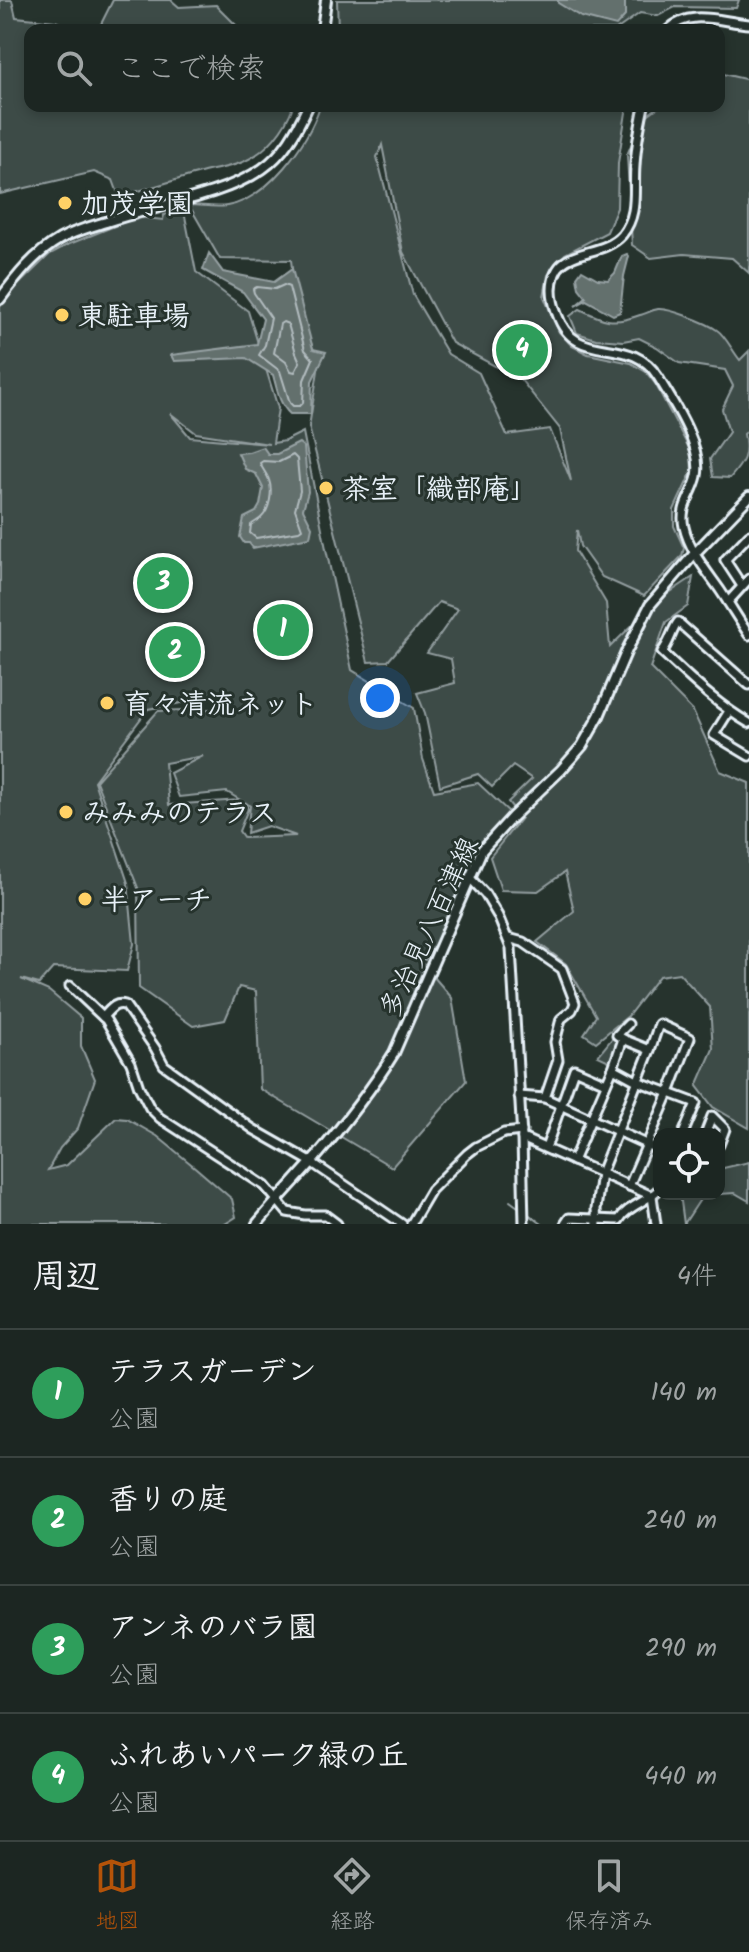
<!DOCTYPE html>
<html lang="ja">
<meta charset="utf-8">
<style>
:root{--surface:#1c2622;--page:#29322f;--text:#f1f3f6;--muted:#a0a5a5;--line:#3a4340;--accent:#b45309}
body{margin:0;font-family:Kalam,"Klee One",sans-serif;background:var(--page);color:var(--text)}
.controls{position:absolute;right:24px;bottom:24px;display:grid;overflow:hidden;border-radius:16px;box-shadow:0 4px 12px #0003}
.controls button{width:72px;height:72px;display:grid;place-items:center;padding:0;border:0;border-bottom:2px solid var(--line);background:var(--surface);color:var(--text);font:40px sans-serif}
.you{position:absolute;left:380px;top:698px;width:28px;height:28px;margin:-20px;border:6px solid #fff;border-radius:50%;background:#1a73e8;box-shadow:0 0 0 12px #1a73e833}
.badge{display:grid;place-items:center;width:52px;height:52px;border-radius:50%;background:var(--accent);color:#fff;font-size:26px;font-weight:700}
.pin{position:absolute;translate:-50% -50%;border:4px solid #fff;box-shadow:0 2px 8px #0006}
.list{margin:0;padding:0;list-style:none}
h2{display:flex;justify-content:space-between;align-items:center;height:104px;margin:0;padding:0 32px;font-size:34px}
h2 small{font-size:26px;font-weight:400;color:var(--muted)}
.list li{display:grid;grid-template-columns:52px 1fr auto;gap:24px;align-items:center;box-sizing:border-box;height:128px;padding:0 32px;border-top:2px solid var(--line)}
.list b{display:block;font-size:30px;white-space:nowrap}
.list p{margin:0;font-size:26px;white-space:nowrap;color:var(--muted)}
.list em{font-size:26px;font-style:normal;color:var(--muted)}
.icon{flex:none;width:44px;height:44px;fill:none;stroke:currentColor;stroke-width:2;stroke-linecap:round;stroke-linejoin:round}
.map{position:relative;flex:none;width:749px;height:1224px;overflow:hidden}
.search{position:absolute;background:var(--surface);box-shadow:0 4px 12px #0003;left:24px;right:24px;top:24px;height:88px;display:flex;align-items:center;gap:20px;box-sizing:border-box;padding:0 28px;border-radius:16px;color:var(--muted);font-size:30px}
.sheet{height:616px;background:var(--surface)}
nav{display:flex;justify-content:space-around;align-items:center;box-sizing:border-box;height:112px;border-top:2px solid var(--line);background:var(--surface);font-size:22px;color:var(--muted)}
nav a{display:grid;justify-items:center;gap:4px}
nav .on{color:var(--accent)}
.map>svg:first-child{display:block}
.green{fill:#3e4b47;stroke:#939ea0;stroke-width:2;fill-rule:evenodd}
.water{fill:#636f6d;stroke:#98a3a5;stroke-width:2}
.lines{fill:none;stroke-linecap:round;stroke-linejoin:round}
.shore{stroke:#b3bdc0;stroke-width:2}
.stream{stroke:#98a3a5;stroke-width:2}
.minor-casing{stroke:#e8f1f8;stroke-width:13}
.major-casing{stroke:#e8f1f8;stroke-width:14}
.minor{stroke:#26332d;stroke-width:7}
.major{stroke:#26332d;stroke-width:8}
.poi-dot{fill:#ffd166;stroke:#26332d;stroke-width:3}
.labels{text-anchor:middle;stroke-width:6;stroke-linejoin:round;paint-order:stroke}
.poi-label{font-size:28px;font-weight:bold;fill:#e8f1f8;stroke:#26332d;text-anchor:start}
.street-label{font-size:28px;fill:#e8f1f8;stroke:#26332d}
</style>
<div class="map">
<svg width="749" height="1224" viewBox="0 0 749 1224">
<rect width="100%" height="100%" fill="#26332d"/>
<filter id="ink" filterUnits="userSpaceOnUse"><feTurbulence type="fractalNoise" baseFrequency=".0125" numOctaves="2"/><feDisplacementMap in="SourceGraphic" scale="16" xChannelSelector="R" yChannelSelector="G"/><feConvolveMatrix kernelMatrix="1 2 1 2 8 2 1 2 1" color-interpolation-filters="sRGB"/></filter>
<g filter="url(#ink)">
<!-- green -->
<g class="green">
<path d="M0,0h12l4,17 39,4 25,9h-50v76h263c-8,23 -26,45 -48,55 -14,7 -33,8 -48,13 -26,7 -52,16 -78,22l-6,-16 -19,-8 -94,22z"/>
<path d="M113,0h58l8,7 37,-2 25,25h-143z"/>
<path d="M337,0h402l-3,8 -61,-1 -17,9 -18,-3 -24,17h-278z"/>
<path d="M719,73l30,7v193l-17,-15 -48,-4 -33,4 -19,-13 -5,-90 15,-36 18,-13h59z"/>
<path d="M320,106h307l-9,57 -1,45 -10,24 -42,22 -17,21 -4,22 15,35 13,14 16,8 43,9 15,9 10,13 35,67 1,19 -18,39v16l10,22 -2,8 -38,40 -42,-19 -22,-31 -3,-16 -2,21 31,52 4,44 47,-46 36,-24 -5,29 -22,16 -16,46 43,43 27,60 29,12v345l-36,-21 -16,-21 16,-37 -3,-42 -31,-34 -20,3 -31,40 -32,26 -12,-8 12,-18 -30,-52 -29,-22 37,-31 -9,-39 -27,19 -37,-1 -11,-33 31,-39 -13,-16 24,-23 -19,-13 -21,21 -14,-13 -38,12 -15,-73 -8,-20 38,-10 -4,-24 -24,-6 31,-44 -19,-7 -51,59 -20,1 -59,-235 10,-63 -23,-62 -5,-42 -71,-1 -31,-54c12,0 26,3 38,1 41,-7 81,-63 93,-100zM382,145l21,107 49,91 69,37 39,49 11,52 -21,-52 -43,6 -28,-62 -31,-19 -35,-59 -36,-138z"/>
<path d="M184,211l12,61 52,39 30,97 -5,35 12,-2 18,-9 23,117 26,121 62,38 9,51 11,32 44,-8 31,29 -34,43 -36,82 -14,23 -10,-5 37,43 14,83 -74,86 -132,-78 -4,-98 -17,-4 -14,33 -32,6 -54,-38 -1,-100 -42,-107 62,-70 56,-2 18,-15 -84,15 -54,72 34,102 6,61 -7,27 -74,-3 -14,16 -18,-5 28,12 32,27v28l14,33 -17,49 -18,20 -12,22 19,-5 49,-47 11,1 30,17 39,32 36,31 4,18 -11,7h-225v-917l8,-12 42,-41 17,-9 70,-28 26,3 1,-5zM170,413l26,20 73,11 -79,-7zM203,756l-33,17 9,24 48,-5 13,8 -71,5 -4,-42zM245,802l5,4 -3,27 21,-7 28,10 -52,2 -5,-7 9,-22z"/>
<path d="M580,309c24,12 33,16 60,6 5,-1 12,-5 18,-6 12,-1 49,14 59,21 8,5 16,22 23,30l9,-9v78l-5,5c5,21 -1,29 -14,44l-17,-1 -3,-18 19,-27 -7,-23 11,-23 -8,-16 -46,-7 -22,-16 -18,-9 -16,3 -27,-2 -19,-6 -7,-17z"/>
<path d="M614,1036l6,3 -9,23 -13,-6z"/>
<path d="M749,1162v39l-14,-8 -32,2 -19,29 -4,-30h39v-25z"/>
</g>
<!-- water -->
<g class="water">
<path d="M558,0h67v16l-9,10 -35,-9 -23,-14z"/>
<path d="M209,253l14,19 51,10 18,-13 21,80 13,3 -14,29 -1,33h-21c-11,-10 -13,-25 -17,-39l-27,-17 -72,3 -3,-6 86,-11 6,-25 -20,-27 -40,-22z"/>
<path d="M627,254l2,2 -5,20 -4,36 -7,3 -27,-15 -11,6 11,-9 -7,-9 -2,-11 5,-7 16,9 10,1 7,-7 7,-17z"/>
<path d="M299,443l5,4 4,45 -5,17 9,18 -2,10 -57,11 -4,-5h-5l-4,-6 4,-19 12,-6 4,-7 3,-17 -7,-14 -11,-5 -7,-16 11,-1 14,-5 5,7h9z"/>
</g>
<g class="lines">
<!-- shore -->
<g class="shore">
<path d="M284,285l5,2 16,63 8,9 -9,21 -1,23 -3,3h-7l-3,-3 -10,-32 -21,-16 6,-10 6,-27 -17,-25 -1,-4 4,-2 18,2z"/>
<path d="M283,322l5,2 8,29 4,9 -5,10 -4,-1 -5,-9 -12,-9 6,-29z"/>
<path d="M293,455l4,4 3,32 -5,18 7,20 -3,2 -43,7 -6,-5 1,-8c3,-3 7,-4 10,-7 9,-8 12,-27 8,-38 -2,-6 -7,-11 -9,-17l3,-2 16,1z"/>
</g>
<!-- stream -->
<g class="stream">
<path d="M510,1201l12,9"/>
<path d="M527,1213l15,11"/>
</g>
<defs>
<g id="minor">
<path d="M668,30c22,-22 53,-8 81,-6"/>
<path d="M644,106c-4,19 -8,40 -9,60 -2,25 4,48 -13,69 -22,25 -69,9 -70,55 0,8 2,16 5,24 19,55 73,17 101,63 15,25 45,69 39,99 -4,19 -18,30 -13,51 5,23 22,43 36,63 10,15 19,30 29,45"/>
<path d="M742,586l-17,-26 24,-25"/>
<path d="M728,602l21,-23"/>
<path d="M749,685l-71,-63c-7,10 -8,20 -16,30 28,26 54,52 87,71"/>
<path d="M729,711l-15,24 35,21"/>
<path d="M470,878l15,16 13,22 13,32 11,190 2,86"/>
<path d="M508,938l15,4 39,27 13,34 -3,7 -11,9 -6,23 3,18 -13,38"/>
<path d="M70,986l36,34 25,43 8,24 11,21 10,10 105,68 22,26 18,3h20l12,9"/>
<path d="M103,1017c7,-7 11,-15 22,-12l30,43 9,17 89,64 58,33 91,62"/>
<path d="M623,1039l-6,-4 11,-11"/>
<path d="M613,1068l24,13 59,22 -13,31"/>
<path d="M519,1096l26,2 114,52"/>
<path d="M705,1134l7,-18 13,13 -6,16"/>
<path d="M522,1138l130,58"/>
<path d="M546,1148l28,-79 32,14"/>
<path d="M573,1161l40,-93 10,-29 27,11 9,-26 31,14 -21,55 -40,93"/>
<path d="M652,1196l4,28"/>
<path d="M411,1224l20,-34 36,-36 9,-7 28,-14 18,-2"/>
<path d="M565,1224l4,-6 50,2c8,-14 28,-18 40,-31"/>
<path d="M597,1224l-1,-15 5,-36 49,-123"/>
</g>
<g id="major">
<path d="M322,30l4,-30"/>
<path d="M0,299c17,-23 34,-45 60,-60 14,-8 30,-12 46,-17 47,-16 115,-25 156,-53 22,-15 35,-39 46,-63"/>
<path d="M257,1224c17,-21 36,-41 54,-61 30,-35 59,-71 83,-110l88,-203 30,-33 49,-47 21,-24 17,-30 28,-66 23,-45 45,-52 54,-56"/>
</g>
</defs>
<!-- minor casing -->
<use href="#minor" class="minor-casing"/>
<!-- major casing -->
<use href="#major" class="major-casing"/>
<!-- minor -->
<use href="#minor" class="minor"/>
<!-- major -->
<use href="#major" class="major"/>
</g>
</g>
<!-- markers -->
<g class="poi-dot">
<circle cx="65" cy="203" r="8"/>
<circle cx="62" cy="315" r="8"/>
<circle cx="326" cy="488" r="8"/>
<circle cx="107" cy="703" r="8"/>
<circle cx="66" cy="812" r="8"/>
<circle cx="85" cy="899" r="8"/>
</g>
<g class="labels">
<!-- poi labels -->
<g class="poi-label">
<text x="81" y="213">加茂学園</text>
<text x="78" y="325">東駐車場</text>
<text x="342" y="498">茶室「織部庵」</text>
<text x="123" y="713">育々清流ネット</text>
<text x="82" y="822">みみみのテラス</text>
<text x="101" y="909">半アーチ</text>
</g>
<!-- street labels -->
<g class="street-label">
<text transform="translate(428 927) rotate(-65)" y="10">多治見八百津線</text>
</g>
</g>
</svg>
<div class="controls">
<button><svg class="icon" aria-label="locate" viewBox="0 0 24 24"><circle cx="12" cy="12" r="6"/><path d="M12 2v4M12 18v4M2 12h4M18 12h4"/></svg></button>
</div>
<div class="you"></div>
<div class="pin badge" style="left:283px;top:630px;background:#2e9e5b">1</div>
<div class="pin badge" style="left:175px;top:652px;background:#2e9e5b">2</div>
<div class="pin badge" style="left:163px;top:583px;background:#2e9e5b">3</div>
<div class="pin badge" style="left:522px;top:350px;background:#2e9e5b">4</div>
<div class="search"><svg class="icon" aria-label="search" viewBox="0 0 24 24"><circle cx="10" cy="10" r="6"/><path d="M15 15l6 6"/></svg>ここで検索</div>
</div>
<section class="sheet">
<h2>周辺<small>4件</small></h2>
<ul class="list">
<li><span class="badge" style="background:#2e9e5b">1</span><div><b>テラスガーデン</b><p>公園</p></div><em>140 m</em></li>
<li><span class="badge" style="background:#2e9e5b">2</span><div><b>香りの庭</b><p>公園</p></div><em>240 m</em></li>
<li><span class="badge" style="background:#2e9e5b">3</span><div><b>アンネのバラ園</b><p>公園</p></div><em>290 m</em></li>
<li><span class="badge" style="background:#2e9e5b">4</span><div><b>ふれあいパーク緑の丘</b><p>公園</p></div><em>440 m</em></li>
</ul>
</section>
<nav>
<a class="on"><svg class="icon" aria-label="map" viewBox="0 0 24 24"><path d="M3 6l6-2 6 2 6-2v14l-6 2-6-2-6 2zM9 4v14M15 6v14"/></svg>地図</a>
<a><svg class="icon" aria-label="directions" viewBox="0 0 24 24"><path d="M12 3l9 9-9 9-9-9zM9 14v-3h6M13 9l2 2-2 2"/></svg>経路</a>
<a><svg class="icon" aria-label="saved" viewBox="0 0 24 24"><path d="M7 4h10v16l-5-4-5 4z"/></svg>保存済み</a>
</nav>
